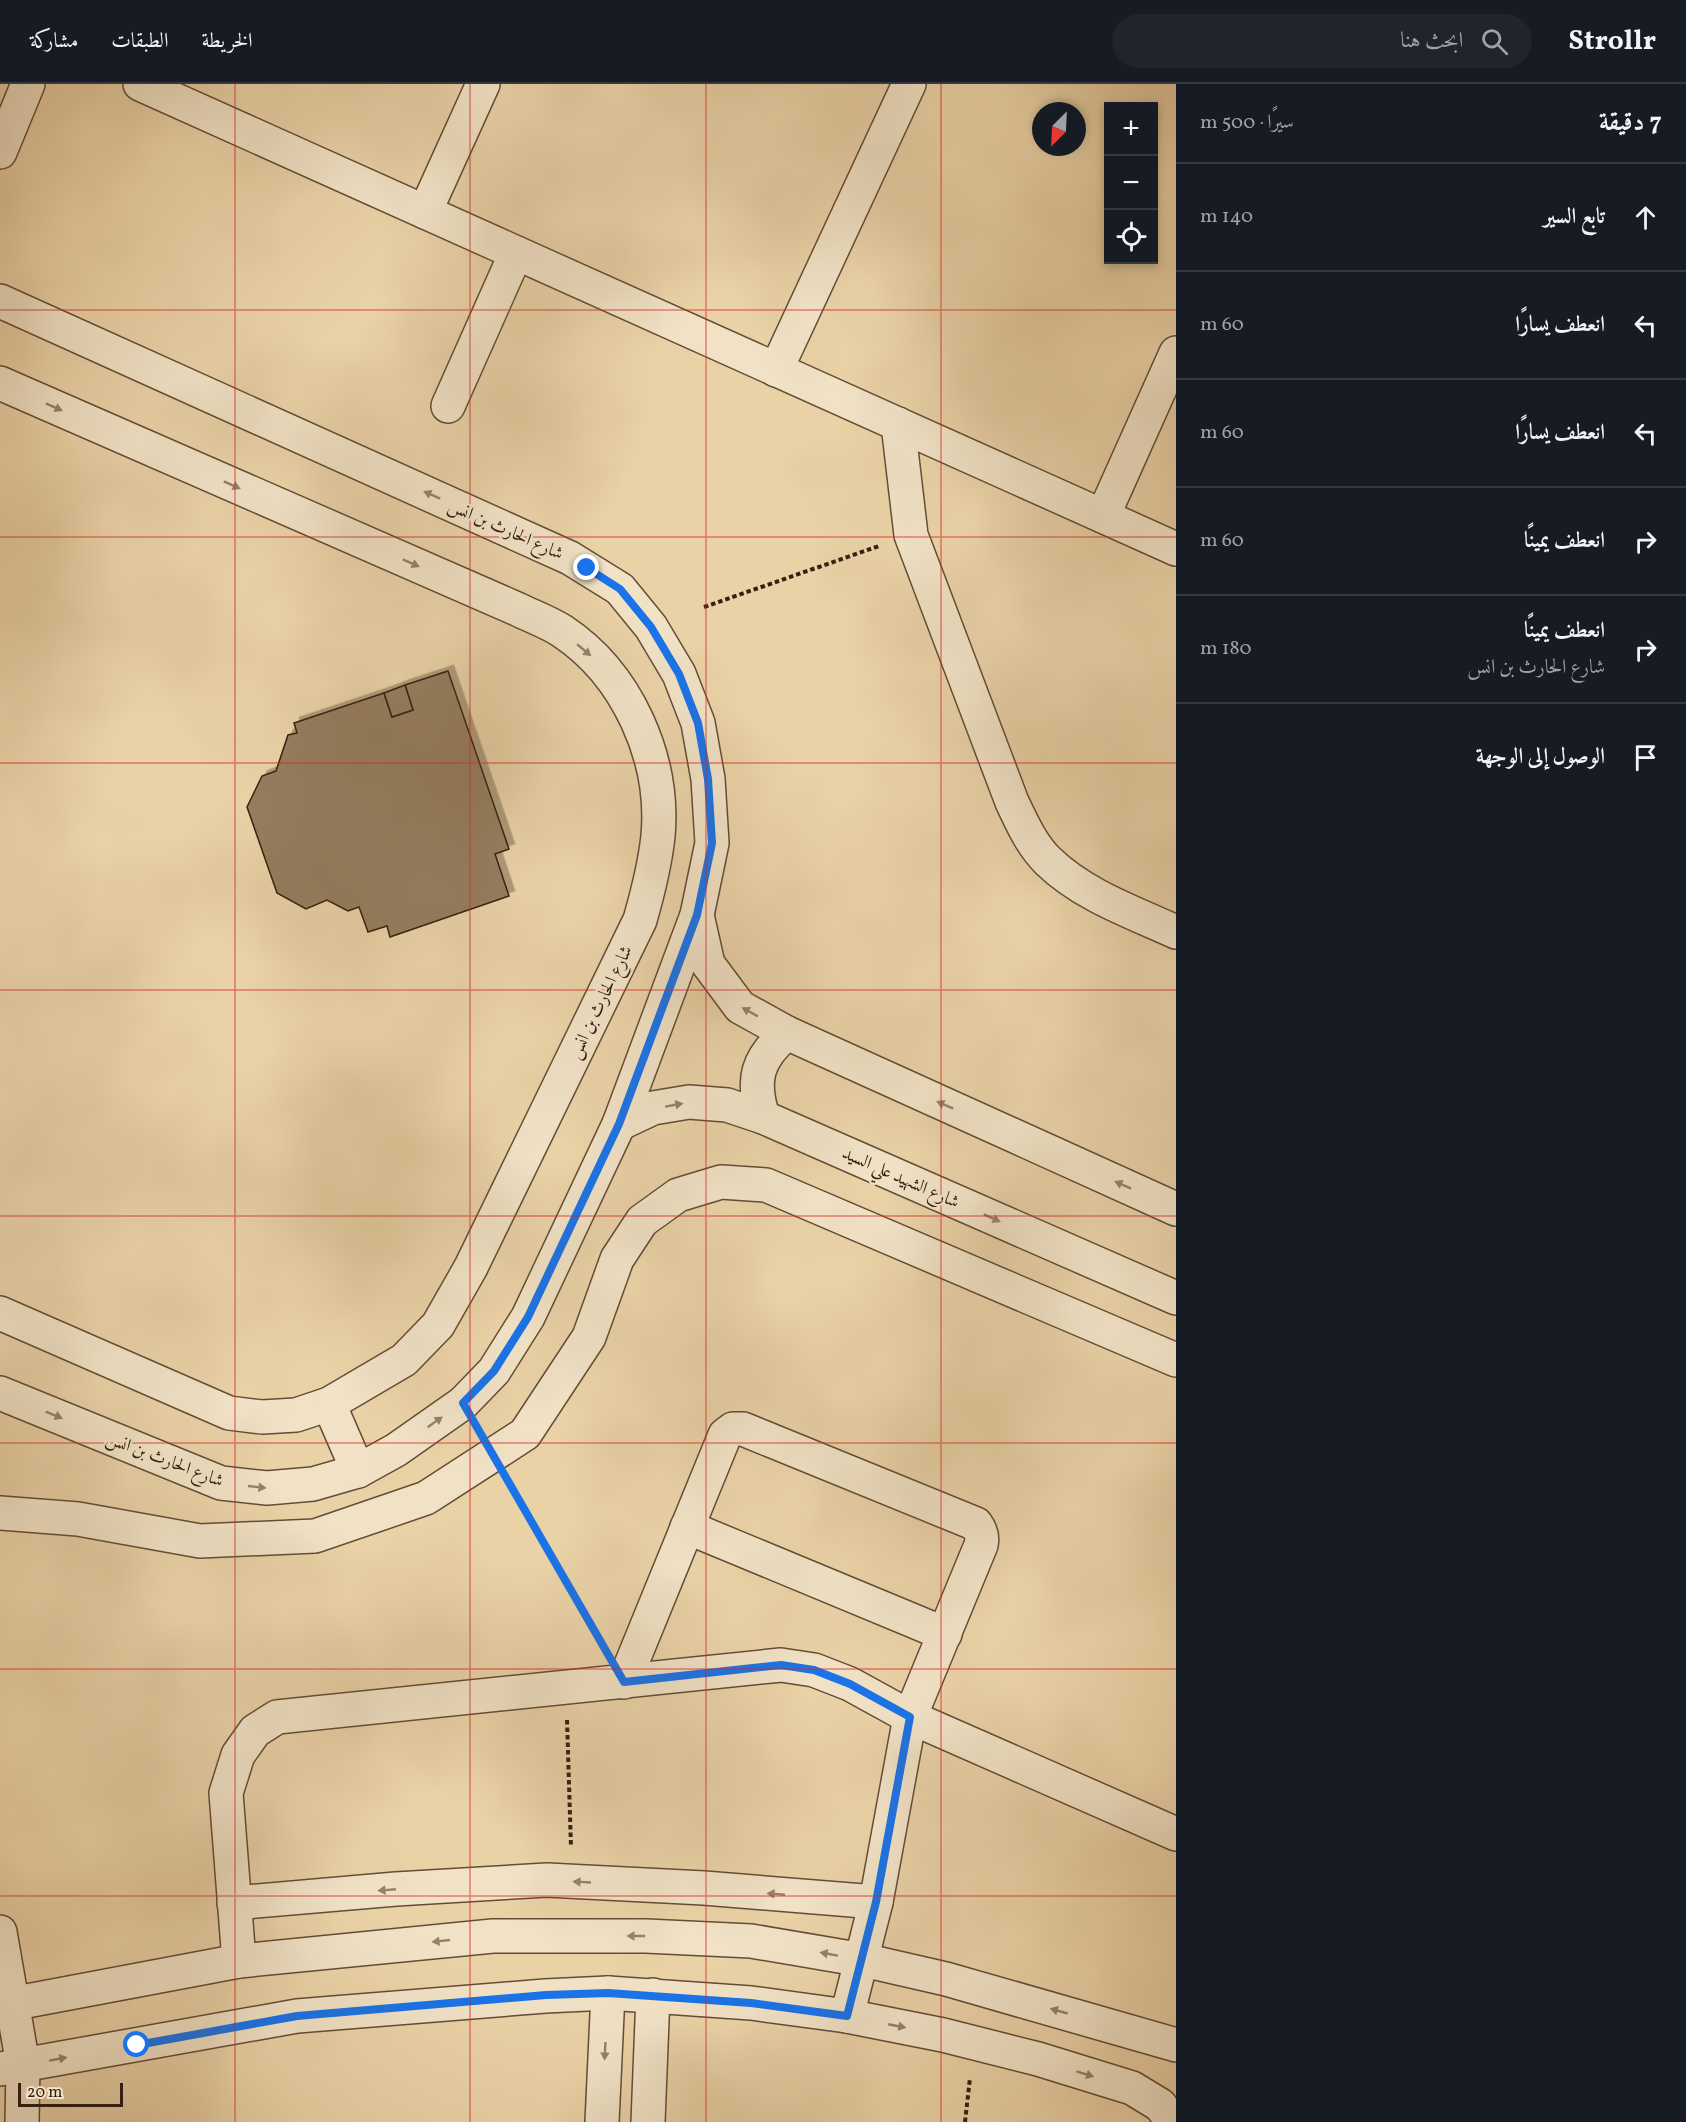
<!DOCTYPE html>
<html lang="ar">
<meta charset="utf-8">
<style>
:root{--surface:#171b24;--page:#20242c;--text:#f1f3f6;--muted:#9ea1a6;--line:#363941}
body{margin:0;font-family:Vollkorn,Amiri,serif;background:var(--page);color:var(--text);direction:rtl}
.controls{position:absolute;right:18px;top:18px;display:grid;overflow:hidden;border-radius:0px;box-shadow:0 3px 9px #0003}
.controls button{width:54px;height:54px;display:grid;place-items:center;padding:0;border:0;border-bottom:2px solid var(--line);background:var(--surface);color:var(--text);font:30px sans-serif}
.compass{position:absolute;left:1032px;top:18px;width:54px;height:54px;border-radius:50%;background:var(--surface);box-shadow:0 3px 9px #0003;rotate:204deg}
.scale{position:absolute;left:18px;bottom:15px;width:105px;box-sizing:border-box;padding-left:6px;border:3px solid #372011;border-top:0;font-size:16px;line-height:21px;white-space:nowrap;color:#372011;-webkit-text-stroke:4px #f1e2c6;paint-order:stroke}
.stop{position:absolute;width:18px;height:18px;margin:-14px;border:4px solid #1a73e8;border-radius:50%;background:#fff}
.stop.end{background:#1a73e8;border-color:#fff;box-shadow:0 2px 6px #0008}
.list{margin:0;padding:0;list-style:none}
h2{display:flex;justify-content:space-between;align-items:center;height:78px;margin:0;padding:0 24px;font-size:26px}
h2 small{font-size:20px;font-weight:400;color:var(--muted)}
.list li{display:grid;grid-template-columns:39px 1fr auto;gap:18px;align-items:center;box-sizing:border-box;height:108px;padding:0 24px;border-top:2px solid var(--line)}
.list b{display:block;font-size:22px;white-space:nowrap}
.list p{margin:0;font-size:20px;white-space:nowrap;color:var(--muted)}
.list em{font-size:20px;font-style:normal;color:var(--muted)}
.icon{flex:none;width:33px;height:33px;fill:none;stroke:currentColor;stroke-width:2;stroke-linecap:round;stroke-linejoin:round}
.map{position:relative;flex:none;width:1176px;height:2038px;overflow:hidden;direction:ltr}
header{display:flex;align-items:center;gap:36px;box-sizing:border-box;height:84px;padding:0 30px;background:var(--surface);border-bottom:2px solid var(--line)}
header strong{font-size:28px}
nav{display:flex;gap:33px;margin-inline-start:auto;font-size:21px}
.search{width:420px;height:54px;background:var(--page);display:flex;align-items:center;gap:15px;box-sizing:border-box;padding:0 21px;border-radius:33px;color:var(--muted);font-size:22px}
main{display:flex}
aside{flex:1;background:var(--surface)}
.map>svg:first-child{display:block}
.building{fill:#947d5f;stroke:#372011;stroke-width:1.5;filter:url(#shadow)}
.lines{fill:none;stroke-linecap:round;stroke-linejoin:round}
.minor-casing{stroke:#644c36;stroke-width:36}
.path{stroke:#372011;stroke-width:4;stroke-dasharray:4.5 3;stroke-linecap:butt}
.minor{stroke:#f1e2c6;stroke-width:33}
.oneway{fill:#94816c}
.route{stroke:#1a73e8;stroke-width:8}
.grid{fill:none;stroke:#d62828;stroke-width:1.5;stroke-opacity:0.55}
.labels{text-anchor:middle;stroke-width:4.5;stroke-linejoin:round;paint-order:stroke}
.street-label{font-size:18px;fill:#372011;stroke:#f1e2c6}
</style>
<header>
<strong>Strollr</strong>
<div class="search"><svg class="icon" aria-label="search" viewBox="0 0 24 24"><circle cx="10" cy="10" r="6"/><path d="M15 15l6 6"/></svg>ابحث هنا</div>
<nav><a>الخريطة</a><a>الطبقات</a><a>مشاركة</a></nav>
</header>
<main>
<aside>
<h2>7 دقيقة<small>سيرًا · 500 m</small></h2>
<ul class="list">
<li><svg class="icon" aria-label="ahead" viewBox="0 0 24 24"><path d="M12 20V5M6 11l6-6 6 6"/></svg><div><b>تابع السير</b></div><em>140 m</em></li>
<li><svg class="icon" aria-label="left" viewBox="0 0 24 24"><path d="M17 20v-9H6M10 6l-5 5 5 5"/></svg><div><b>انعطف يسارًا</b></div><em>60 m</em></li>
<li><svg class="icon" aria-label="left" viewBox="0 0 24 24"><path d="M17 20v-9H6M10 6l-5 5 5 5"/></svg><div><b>انعطف يسارًا</b></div><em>60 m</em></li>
<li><svg class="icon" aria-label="right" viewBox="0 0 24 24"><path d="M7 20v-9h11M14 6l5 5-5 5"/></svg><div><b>انعطف يمينًا</b></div><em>60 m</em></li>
<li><svg class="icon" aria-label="right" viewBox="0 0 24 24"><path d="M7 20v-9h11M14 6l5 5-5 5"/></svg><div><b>انعطف يمينًا</b><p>شارع الحارث بن انس</p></div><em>180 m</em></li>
<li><svg class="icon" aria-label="arrive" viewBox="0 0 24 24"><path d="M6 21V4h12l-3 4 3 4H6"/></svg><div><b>الوصول إلى الوجهة</b></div></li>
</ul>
</aside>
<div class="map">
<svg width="1176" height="2038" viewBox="0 0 1176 2038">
<defs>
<filter id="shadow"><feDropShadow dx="5.5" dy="-5.5" stdDeviation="0" flood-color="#0004"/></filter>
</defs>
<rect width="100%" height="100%" fill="#ead2a7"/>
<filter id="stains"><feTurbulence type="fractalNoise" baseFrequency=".00333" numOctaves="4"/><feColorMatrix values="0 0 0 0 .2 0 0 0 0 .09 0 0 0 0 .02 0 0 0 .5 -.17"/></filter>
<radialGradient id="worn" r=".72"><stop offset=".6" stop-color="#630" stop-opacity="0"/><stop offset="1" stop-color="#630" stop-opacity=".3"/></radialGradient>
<!-- building -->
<g class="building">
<path d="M448,587l61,178 -14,5 14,42 -119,41 -3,-11 -19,6 -9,-25 -11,4 -21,-11 -21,9 -29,-16 -30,-86 15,-31 14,-5 12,-36 9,-2 -3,-10 90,-30 8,24 21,-7 -8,-25z"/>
<path d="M405,601l8,25 -21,7 -8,-24z"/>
</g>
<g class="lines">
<defs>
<g id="minor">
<path d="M140,0l1036,465"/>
<path d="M0,68l28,-68"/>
<path d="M425,128l58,-128"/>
<path d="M0,217l570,257 50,31 31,38 28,47 19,49 10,56 4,64 -15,72 -78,209 -91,193 -34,54 -31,32 -67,47 -38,21 -45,13 -46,4 -46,-5 -221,-90"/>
<path d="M776,286l133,-286"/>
<path d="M0,299l517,226c14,7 31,13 45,22 65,43 103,127 96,205 -3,29 -10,56 -18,84l-169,347 -33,58 -34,35 -75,44 -33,11 -34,2 -33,-4 -229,-100"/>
<path d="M448,322l68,-153"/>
<path d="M898,340l13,111 101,267c10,21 19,42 36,59 35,34 84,51 128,71"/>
<path d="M1103,432l73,-163"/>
<path d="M697,831l11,49 32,43 47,26 389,176"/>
<path d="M763,1033c-12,-37 -6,-59 24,-84"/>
<path d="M619,1040l34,-16 36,-6 38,3 36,12 413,181"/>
<path d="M329,1320l29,67"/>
<path d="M0,1429l78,6 122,22 115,-5 111,-38 99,-64 64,-97 28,-78 25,-38 36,-26 43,-13 45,3 410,175"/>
<path d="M687,1443l258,107"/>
<path d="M624,1598l101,-247 8,-6h10l233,95c5,7 7,13 5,21l-71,172 -34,185 -29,114"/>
<path d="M234,1819l162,-14 151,-9 157,8 172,14"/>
<path d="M0,1848l23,133 -1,57"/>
<path d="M239,1877l-13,-168 12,-38 17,-24 22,-14 504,-52 33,5 36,14 60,33 266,117"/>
<path d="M0,1922l239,-45 254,-25h153l105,5 112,19 83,19 230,66"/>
<path d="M0,1985l297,-53 248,-20 63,-3 143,10 96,13 96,19 95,24 94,29 28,17 13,17"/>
<path d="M602,2038l6,-129"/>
<path d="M648,2038l5,-127"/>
</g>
</defs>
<!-- minor casing -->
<use href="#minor" class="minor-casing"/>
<!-- path -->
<g class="path">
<path d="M704,523l175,-61"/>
<path d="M510,1400l92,160"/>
<path d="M567,1636l4,127"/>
<path d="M965,2038l5,-44"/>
</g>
<!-- minor -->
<use href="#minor" class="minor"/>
</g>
<!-- one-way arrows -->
<defs><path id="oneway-solid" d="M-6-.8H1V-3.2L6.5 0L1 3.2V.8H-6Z" transform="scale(1.5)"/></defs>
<g class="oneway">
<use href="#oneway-solid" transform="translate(54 323) rotate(24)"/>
<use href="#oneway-solid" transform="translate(232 401) rotate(24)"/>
<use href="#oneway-solid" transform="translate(432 411) rotate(-156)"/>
<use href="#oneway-solid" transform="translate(411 479) rotate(24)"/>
<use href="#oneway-solid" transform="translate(584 566) rotate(40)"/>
<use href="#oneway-solid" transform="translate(750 928) rotate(-151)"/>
<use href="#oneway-solid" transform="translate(674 1021) rotate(-10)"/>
<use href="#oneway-solid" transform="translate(945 1021) rotate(-156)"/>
<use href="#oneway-solid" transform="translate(1123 1101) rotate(-156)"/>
<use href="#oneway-solid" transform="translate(992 1134) rotate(24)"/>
<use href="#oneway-solid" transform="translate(54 1331) rotate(22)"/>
<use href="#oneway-solid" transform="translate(435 1338) rotate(-35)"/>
<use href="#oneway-solid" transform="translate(257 1403) rotate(6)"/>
<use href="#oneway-solid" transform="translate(582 1798) rotate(-177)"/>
<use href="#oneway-solid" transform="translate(387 1806) rotate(175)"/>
<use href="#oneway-solid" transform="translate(776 1810) rotate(-175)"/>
<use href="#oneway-solid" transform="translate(636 1852) rotate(180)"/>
<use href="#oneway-solid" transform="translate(441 1857) rotate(174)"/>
<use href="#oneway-solid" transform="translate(829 1870) rotate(-170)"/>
<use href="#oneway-solid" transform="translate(1059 1927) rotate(-164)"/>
<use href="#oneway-solid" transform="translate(897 1942) rotate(11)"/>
<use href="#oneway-solid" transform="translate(605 1967) rotate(93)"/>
<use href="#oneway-solid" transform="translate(58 1975) rotate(-10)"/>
<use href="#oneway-solid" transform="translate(1085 1990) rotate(17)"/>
</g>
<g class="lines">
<!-- route -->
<path class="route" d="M137,1961l160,-29 249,-21 62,-2 143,10 96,13 29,-114 34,-185 -60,-33 -36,-14 -33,-5 -157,17 -161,-279 31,-32 34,-54 91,-193 78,-209 15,-72 -4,-64 -10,-56 -19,-49 -28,-47 -31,-38 -33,-21"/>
</g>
<!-- grid -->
<path class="grid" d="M235,0v2038M470,0v2038M706,0v2038M941,0v2038M0,226h1176M0,453h1176M0,679h1176M0,906h1176M0,1132h1176M0,1359h1176M0,1585h1176M0,1812h1176"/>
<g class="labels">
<!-- street labels -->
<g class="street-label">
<text transform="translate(506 445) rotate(24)" y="6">شارع الحارث بن انس</text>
<text transform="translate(600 918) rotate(-64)" y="6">شارع الحارث بن انس</text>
<text transform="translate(901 1093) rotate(24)" y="6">شارع الشهيد علي السيد</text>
<text transform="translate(165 1375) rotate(21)" y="6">شارع الحارث بن انس</text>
</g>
</g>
<rect width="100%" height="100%" filter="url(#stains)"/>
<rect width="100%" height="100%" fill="url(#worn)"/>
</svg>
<div class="controls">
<button>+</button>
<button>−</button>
<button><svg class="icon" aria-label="locate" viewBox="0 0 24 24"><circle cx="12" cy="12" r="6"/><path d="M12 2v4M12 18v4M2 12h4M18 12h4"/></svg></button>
</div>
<svg class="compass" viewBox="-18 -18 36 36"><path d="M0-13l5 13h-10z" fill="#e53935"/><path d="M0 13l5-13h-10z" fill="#9ea1a6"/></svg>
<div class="scale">20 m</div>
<div class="stop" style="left:137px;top:1961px"></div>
<div class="stop end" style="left:587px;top:484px"></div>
</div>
</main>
